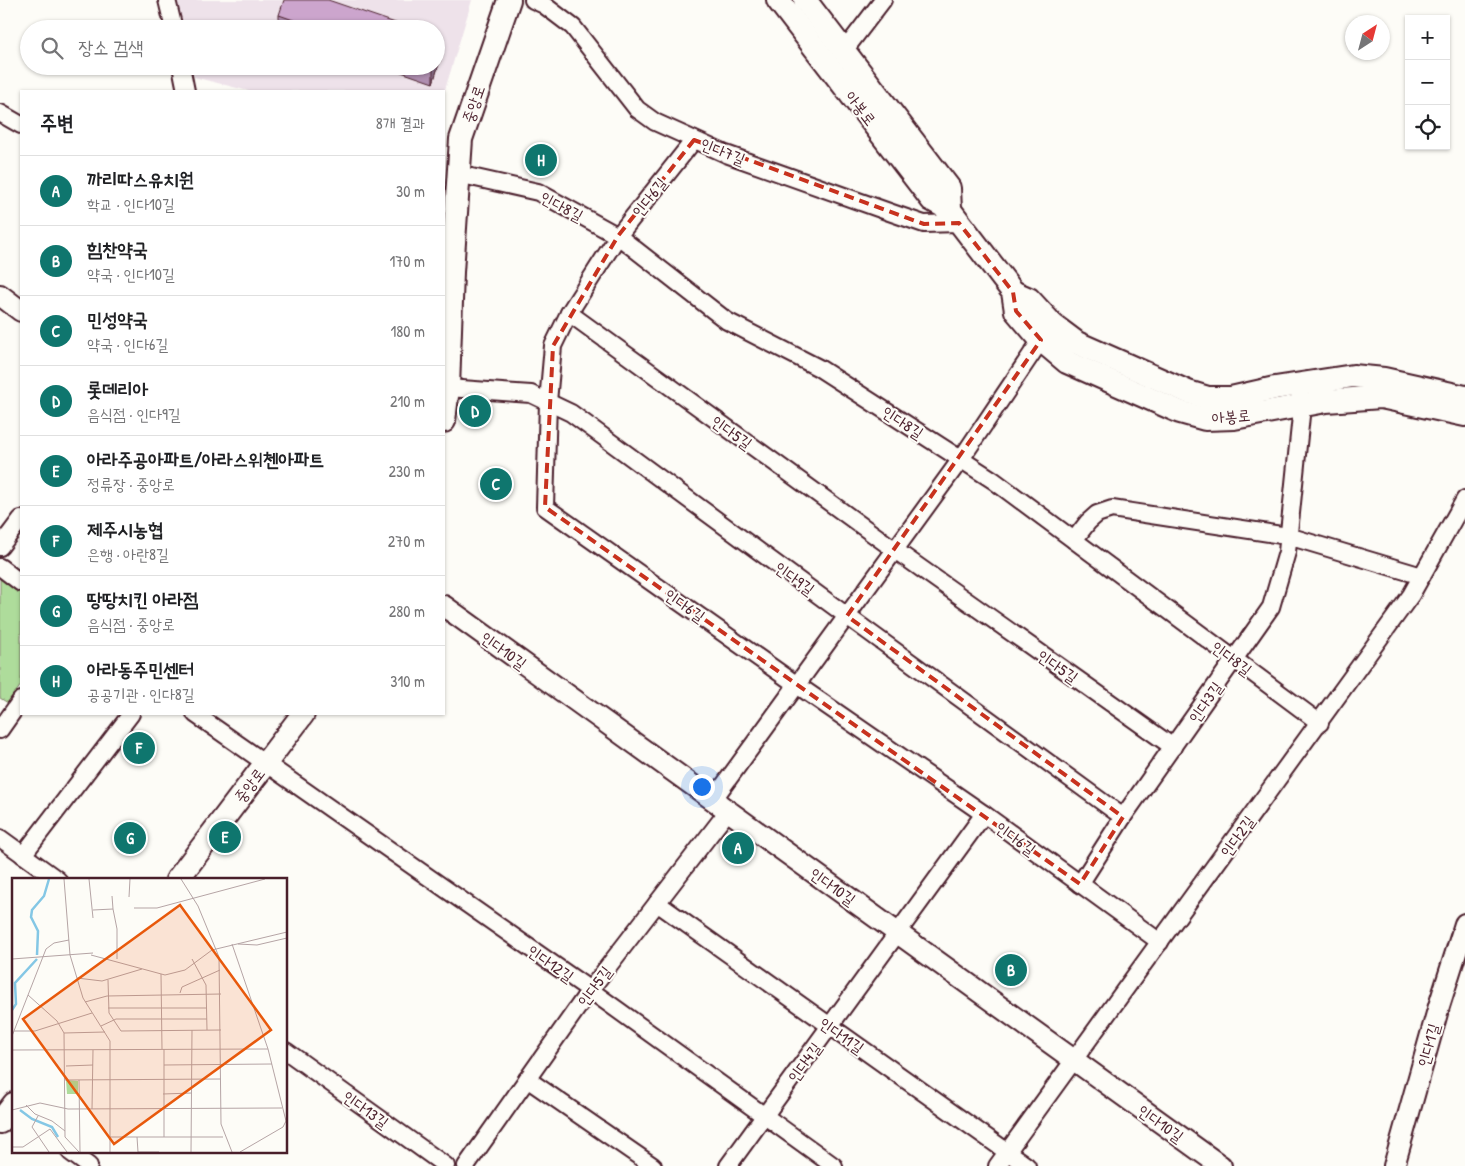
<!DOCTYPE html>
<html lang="ko">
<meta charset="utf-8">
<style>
:root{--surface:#fff;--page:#f2f2f2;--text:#202124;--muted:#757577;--line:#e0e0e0;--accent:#0f766e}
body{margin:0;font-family:"Patrick Hand","Poor Story",sans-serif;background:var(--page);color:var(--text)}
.controls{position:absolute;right:15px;top:15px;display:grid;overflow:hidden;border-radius:0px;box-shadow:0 1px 4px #0004}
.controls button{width:45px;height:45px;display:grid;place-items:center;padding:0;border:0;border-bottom:1px solid var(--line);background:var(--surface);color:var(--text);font:25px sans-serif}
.compass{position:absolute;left:1345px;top:15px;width:45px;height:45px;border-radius:50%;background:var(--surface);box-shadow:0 1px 4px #0004;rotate:36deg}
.you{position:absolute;left:701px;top:786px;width:18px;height:18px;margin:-12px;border:4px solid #fff;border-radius:50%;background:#1a73e8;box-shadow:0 0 0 8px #1a73e833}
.badge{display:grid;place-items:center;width:32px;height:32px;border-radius:50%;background:var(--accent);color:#fff;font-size:16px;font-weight:700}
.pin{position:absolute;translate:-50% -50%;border:2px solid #fff;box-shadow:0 1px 5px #0006}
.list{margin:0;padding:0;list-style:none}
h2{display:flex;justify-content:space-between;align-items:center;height:65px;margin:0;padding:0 20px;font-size:21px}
h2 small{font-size:16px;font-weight:400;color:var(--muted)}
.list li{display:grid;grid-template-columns:32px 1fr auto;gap:15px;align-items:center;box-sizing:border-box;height:70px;padding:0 20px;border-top:1px solid var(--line)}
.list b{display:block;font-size:19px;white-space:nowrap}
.list p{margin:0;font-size:16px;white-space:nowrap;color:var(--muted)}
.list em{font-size:16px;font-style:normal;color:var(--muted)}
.icon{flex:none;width:28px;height:28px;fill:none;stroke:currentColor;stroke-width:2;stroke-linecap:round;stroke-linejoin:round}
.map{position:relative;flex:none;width:1465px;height:1166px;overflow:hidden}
.search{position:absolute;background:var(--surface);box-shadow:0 1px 4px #0004;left:20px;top:20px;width:425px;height:55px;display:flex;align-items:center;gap:12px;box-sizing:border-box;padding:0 18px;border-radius:28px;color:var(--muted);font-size:19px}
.panel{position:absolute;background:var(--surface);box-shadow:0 1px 4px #0004;left:20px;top:90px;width:425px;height:625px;border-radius:0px}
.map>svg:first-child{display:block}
.built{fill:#eee2ea}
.green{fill:#aedc9b;stroke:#7c7e63}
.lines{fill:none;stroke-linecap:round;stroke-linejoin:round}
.minor-casing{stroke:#4a1f2b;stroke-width:20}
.tertiary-casing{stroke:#4a1f2b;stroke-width:24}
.secondary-casing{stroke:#4a1f2b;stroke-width:26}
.minor{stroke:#fdfcf7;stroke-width:16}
.tertiary{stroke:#fdfcf7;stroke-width:20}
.secondary{stroke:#fdfcf7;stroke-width:22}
.wall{fill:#af8eb0;stroke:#4a1f2b}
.shaded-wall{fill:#8f7490;stroke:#4a1f2b}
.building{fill:#cca5cd;stroke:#4a1f2b}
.marked{fill:none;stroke:#c8321e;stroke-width:4;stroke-dasharray:10 6;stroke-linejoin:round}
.labels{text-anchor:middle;stroke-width:4;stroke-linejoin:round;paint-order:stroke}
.street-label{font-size:16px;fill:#4a1f2b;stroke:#fdfcf7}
.inset-river{fill:none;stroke:#84c7e5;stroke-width:2.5}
.inset-road{fill:none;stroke:#b5a4a5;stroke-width:1}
.view{fill:#e8590c;fill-opacity:0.15;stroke:#e8590c;stroke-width:2.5}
.inset-edge{fill:none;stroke:#4a1f2b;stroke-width:2.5}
</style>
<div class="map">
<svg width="1465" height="1166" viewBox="0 0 1465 1166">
<rect width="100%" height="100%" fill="#fdfcf7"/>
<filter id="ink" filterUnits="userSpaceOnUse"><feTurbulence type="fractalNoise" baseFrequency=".02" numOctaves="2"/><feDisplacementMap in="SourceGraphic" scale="10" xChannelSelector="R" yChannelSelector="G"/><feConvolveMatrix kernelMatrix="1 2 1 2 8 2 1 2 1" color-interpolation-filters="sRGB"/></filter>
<g filter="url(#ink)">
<!-- built -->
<path class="built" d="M177,0h295l-28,93v-2h-195l-55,-14 -2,-11h244v-37h-253z"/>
<!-- green -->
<path class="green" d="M0,567l21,18v100l-13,18 -8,-5z"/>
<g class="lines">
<defs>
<g id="minor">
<path d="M167,0l7,29"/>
<path d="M533,0l11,5 29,22 64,82 18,13 71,32 166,59 32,11 35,-1"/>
<path d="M844,51l39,-51"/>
<path d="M181,66l5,25"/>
<path d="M0,113l21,12"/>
<path d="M694,140l-76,96 -49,77 -16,33 -5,56 -3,105 252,178 187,129 176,128"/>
<path d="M458,174l80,18 80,44 109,85 92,47 174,112 327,243"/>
<path d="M569,313l326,237 278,197"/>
<path d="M448,388l83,6 40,19 276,203 276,201"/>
<path d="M1074,540l14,-18 9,-8 15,-5 176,27 134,40"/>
<path d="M0,547l21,-28"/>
<path d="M0,567l21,16"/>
<path d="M195,714l395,276 244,176"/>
<path d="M0,730l21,-30"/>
<path d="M713,800l248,-341 80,-119"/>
<path d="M0,838l58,42"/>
<path d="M23,855l108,-141"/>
<path d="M1080,884l43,-67 148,-210 16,-55 15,-146 -2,-9"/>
<path d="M657,903l370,263"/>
<path d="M286,1051l160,115"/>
<path d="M527,1079l126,87"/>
<path d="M70,1152l19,14"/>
<path d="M466,1166l124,-176 138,-179"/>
<path d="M728,1166l256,-352"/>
<path d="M997,1166l414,-571 54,-96"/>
</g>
<g id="tertiary">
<path d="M0,295l21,16"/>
<path d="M444,606l777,560"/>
<path d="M1394,1166l45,-160 26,-82"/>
</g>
<g id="secondary">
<path d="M778,0l154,200 18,10 63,82 3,19 25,29 26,22 113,50 25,7 29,-1 92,-17 55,-4 84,18"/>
<path d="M805,0l144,188 1,22"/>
<path d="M1013,292l16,7 24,26 24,18 111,49 20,6h23l44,-10 78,-12 31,3 81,18"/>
<path d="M444,421l4,-33 4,-116 9,-133 48,-139"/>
<path d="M177,880l126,-166"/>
<path d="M0,1122l14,-18"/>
</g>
</defs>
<!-- minor casing -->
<use href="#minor" class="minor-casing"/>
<!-- tertiary casing -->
<use href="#tertiary" class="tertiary-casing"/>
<!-- secondary casing -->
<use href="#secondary" class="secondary-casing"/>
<!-- minor -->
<use href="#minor" class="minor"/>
<!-- tertiary -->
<use href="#tertiary" class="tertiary"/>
<!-- secondary -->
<use href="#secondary" class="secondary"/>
</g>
<!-- wall -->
<g class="wall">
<path d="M279,15l134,14h-134z"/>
<path d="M442,54l-9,29 -49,-17h52z"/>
</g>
<!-- shaded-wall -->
<path class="shaded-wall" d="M442,39v15l-9,29v-17h3v-10z"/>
<!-- building -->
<g class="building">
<path d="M284,0h44l85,29h-94l-40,-14z"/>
<path d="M436,37l6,2 -6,17z"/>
</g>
</g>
<!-- marked area -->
<path class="marked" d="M694,140l230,84 35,-1 54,69 3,19 25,29 -194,276 276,201 -43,67 -535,-377 8,-161 65,-110z"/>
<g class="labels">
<!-- street labels -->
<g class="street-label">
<text transform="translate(473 104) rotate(-71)" y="6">중앙로</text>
<text transform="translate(861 108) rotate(52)" y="6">아봉로</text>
<text transform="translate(723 151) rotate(22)" y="6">인다7길</text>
<text transform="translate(649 197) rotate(-51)" y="6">인다6길</text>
<text transform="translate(562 206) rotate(28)" y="6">인다8길</text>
<text transform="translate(1231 416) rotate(-5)" y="6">아봉로</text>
<text transform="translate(903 422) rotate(33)" y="6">인다8길</text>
<text transform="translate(732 432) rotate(36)" y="6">인다5길</text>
<text transform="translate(795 578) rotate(36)" y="6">인다9길</text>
<text transform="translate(685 605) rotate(35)" y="6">인다6길</text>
<text transform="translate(504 650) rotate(36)" y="6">인다10길</text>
<text transform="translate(1232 658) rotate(37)" y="6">인다8길</text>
<text transform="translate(1058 666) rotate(35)" y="6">인다5길</text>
<text transform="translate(1205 702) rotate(-55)" y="6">인다3길</text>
<text transform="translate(249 785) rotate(-53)" y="6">중앙로</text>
<text transform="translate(1237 836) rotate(-54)" y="6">인다2길</text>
<text transform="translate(1016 838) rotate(36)" y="6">인다6길</text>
<text transform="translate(833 886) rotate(36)" y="6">인다10길</text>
<text transform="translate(551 963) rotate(35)" y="6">인다12길</text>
<text transform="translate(594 986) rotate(-53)" y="6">인다5길</text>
<text transform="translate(842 1035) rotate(35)" y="6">인다11길</text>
<text transform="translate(1428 1045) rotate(-74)" y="6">인다1길</text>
<text transform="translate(804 1062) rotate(-54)" y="6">인다4길</text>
<text transform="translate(366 1109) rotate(36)" y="6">인다13길</text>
<text transform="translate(1161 1123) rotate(36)" y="6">인다10길</text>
</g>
</g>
<!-- overview -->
<g transform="translate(12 878)">
<rect width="275" height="275" fill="#fdfcf7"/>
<path d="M54,202l12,1v13h-11z" fill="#aedc9b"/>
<path class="inset-river" d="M25,77l1,-24 -7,-14 1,-7 12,-14 5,-17M0,132l4,-6 -1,-21 22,-24M8,232l12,9 20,8 6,10"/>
<path class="inset-road" d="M52,1l6,76 13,43 27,43v111M77,1l4,39M169,1l17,27 21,51 2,167 11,28M117,19l1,-18M122,30h23l108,-29M101,31l4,20v30M81,32l20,-1 -1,-13M220,66l36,105 18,72 -3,6 -43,25M226,66l19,1 30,-7M79,77l74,20 20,-5 27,-20 75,-18M0,81l81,-6M180,81l14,26 1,45M149,96l1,75M65,100l25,3 40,-12M96,102l1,33 12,18 100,-1M168,115l2,-6 38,-17M16,117l29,26 7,12 1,104 14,15M73,124l22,-6 114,-2M96,130h99M89,148l15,-7h91M2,153h21l57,-18M52,155l41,-1M0,158l34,-87 8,-6 15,-3M0,172l256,-1M152,187l108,-1M54,188l27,-1M53,202l156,-1M67,202l1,72M151,216l29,-1M14,227l9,9 17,7 13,10M80,231l1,-59M0,232l28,-7 28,6 214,-1M26,238l-6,11 17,25M98,259h113M125,259l1,15h21M152,259v-88M0,269h11l27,-18 17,23M179,274l1,-122"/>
<path class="view" d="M168,27l91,125 -157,114 -91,-125z"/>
<rect width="275" height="275" class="inset-edge"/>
</g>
</svg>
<div class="controls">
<button>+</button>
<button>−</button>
<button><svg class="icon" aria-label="locate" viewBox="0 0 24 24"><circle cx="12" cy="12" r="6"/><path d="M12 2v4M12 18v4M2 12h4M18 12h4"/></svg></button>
</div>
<svg class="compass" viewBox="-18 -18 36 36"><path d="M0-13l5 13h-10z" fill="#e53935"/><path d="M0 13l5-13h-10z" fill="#757577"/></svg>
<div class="you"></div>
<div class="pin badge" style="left:738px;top:848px">A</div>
<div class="pin badge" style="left:1011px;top:970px">B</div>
<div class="pin badge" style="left:496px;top:484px">C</div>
<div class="pin badge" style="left:475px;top:411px">D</div>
<div class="pin badge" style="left:225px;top:837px">E</div>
<div class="pin badge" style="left:139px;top:748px">F</div>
<div class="pin badge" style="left:130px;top:838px">G</div>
<div class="pin badge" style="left:541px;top:160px">H</div>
<div class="search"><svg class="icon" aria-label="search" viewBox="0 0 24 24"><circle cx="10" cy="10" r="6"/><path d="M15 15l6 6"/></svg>장소 검색</div>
<section class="panel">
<h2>주변<small>8개 결과</small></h2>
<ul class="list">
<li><span class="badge">A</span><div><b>까리따스유치원</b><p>학교 · 인다10길</p></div><em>30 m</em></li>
<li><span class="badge">B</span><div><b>힘찬약국</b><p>약국 · 인다10길</p></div><em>170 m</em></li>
<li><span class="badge">C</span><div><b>민성약국</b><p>약국 · 인다6길</p></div><em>180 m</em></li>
<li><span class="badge">D</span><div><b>롯데리아</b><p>음식점 · 인다9길</p></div><em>210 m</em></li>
<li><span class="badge">E</span><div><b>아라주공아파트/아라스위첸아파트</b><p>정류장 · 중앙로</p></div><em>230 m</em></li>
<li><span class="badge">F</span><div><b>제주시농협</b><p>은행 · 아란8길</p></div><em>270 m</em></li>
<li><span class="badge">G</span><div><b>땅땅치킨 아라점</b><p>음식점 · 중앙로</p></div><em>280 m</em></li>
<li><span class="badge">H</span><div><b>아라동주민센터</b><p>공공기관 · 인다8길</p></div><em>310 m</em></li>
</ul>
</section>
</div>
